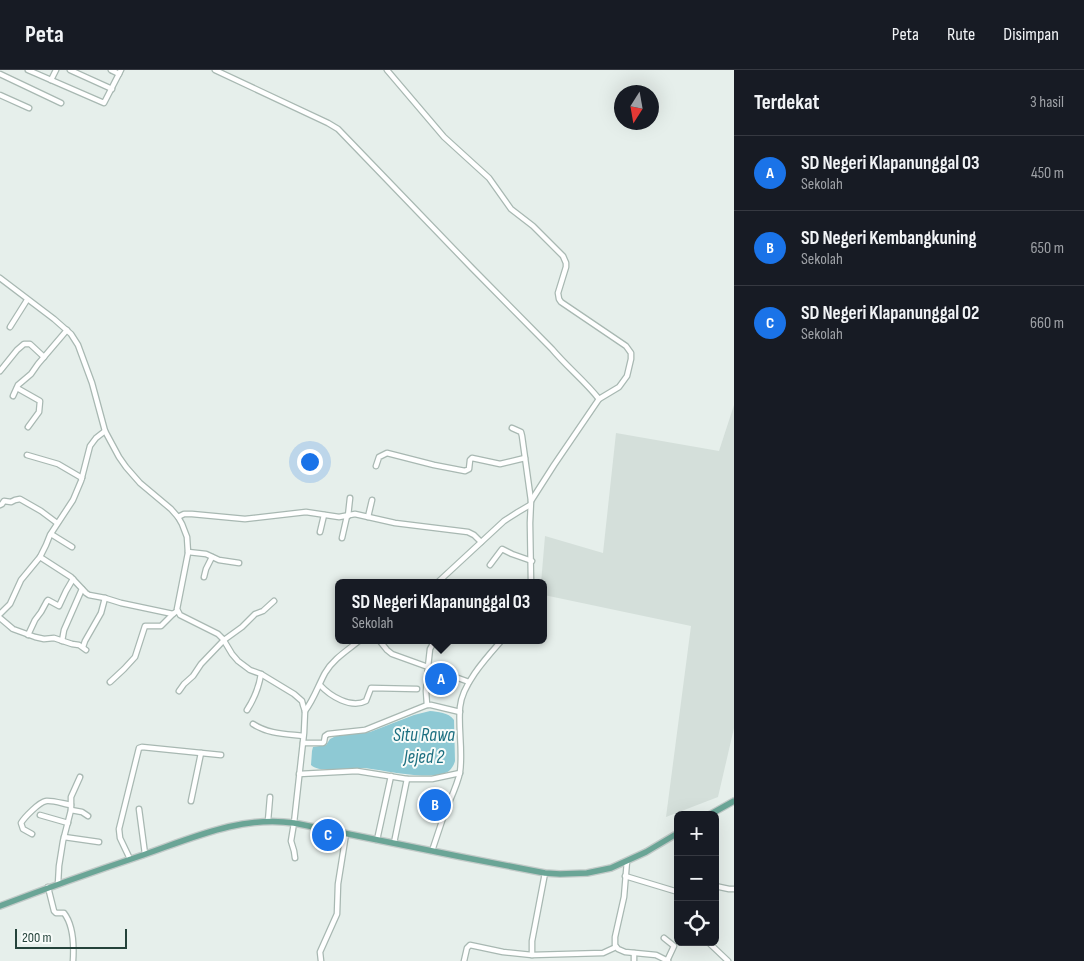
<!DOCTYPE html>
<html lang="id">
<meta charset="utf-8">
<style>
:root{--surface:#171b24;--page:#20242c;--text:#f1f3f6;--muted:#9ea1a6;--line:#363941;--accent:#1a73e8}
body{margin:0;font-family:"Sofia Sans Condensed",sans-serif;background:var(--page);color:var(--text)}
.controls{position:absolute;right:15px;bottom:15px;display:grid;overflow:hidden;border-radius:8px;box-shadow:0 5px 20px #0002}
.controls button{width:45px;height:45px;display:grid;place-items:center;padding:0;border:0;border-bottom:1px solid var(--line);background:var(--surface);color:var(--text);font:25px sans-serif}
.compass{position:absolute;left:614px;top:15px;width:45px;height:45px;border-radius:50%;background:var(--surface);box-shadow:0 5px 20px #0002;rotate:191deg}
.scale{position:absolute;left:15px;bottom:12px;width:112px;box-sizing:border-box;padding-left:5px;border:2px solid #24423a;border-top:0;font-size:14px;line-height:18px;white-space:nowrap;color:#24423a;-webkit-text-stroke:4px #f7fbf9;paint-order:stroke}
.you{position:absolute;left:309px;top:391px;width:18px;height:18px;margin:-12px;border:4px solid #fff;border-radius:50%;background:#1a73e8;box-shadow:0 0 0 8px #1a73e833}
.badge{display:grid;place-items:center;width:32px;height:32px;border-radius:50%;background:var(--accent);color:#fff;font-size:16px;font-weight:700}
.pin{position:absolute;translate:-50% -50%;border:2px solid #fff;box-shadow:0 1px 5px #0006}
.popup{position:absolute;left:335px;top:509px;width:212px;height:65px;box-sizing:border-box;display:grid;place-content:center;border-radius:8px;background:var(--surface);filter:drop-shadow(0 1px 4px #0005);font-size:16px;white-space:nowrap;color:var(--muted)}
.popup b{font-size:19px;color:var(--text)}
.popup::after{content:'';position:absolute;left:50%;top:100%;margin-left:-10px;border:10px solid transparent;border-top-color:var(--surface)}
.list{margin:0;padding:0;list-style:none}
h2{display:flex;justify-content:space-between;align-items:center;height:65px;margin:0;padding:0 20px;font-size:21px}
h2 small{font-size:16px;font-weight:400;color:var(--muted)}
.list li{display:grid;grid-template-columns:32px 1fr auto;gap:15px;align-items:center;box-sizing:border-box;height:75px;padding:0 20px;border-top:1px solid var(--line)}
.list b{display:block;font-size:19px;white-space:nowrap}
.list p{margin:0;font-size:16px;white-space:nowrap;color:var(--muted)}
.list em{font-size:16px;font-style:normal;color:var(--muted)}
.icon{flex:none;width:28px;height:28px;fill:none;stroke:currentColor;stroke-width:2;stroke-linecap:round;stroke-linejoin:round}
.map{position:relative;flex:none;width:734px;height:891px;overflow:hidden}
header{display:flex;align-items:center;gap:30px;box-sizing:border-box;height:70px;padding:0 25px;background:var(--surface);border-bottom:1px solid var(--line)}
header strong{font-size:24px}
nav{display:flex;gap:28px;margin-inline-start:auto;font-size:18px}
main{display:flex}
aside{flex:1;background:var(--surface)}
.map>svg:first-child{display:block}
.built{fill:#d4dfda}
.water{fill:#8ec9d4}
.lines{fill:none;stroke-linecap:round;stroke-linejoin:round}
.minor-casing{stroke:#a8b8b2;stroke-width:7}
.major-casing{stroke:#c2cac8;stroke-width:8}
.minor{stroke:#fff;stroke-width:4.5}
.major{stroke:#6aa596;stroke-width:5.5}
.labels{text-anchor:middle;stroke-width:4;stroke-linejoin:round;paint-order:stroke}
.water-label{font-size:19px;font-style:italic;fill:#1c6f80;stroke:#f7fbf9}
</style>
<header>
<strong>Peta</strong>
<nav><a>Peta</a><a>Rute</a><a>Disimpan</a></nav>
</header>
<main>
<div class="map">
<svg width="734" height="891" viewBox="0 0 734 891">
<rect width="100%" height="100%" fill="#e6efeb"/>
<!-- built -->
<path class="built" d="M734,335v323l-16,69 -52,20 25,-191 -147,-31v-12h-3l4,-47 58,17 13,-120 103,18z"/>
<!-- water -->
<path class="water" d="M430,641c8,1 18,1 24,9l1,41c-1,4 -3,7 -6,10 -17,11 -65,-1 -85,-3 -14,-1 -44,6 -53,-3l1,-14 1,-4 13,-2 4,-6 6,-3 34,-4 44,-17z"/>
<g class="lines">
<defs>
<g id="minor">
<path d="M28,0l76,33 17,-33"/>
<path d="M70,0l42,19"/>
<path d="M111,0l8,4"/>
<path d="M215,0l113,53 10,6 134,139 80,81c15,18 33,32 47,50"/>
<path d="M387,0l57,67 45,41 22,31 22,17 30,30 3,7v4l-8,26 1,6 2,3 65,44 5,7v6l-4,17 -8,11 -20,12 -45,66 -23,36 -1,22 1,60"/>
<path d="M0,4l61,29"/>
<path d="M51,10l5,-10"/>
<path d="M0,25l29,13"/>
<path d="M0,208l54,41 17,15 7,11 14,38 13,48 14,26 7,10 14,16 31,26 7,8 4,7 5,13 1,16 -11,56 3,6 38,19 5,5 9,15 6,7 12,9 11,4 33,20 8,7 1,4 2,6 -1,22 -10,90 -3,18 3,10 1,7"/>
<path d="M10,257l17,-27"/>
<path d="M0,301l17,-21 7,-6h6l14,13"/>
<path d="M17,318l23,13 -1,11 -11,15"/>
<path d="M13,326l5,-11 13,-11 7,-10 29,-34"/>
<path d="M512,358l9,4 1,4 9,65"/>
<path d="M27,385l31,9 24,14"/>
<path d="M376,396l3,-9 8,-4 47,12 31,6 4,-2 1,-9 2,-2 28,6 25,-6"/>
<path d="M0,435l2,-1 2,-3 7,1 4,-2 5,-1 21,12 16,12"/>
<path d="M348,446l2,-18"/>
<path d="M178,447l6,-3h8l53,5 61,-7 33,5 16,-3 40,9 73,9 6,3 7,7"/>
<path d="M368,447l4,-17"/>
<path d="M320,462l4,-17"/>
<path d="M51,464l21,13"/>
<path d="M342,468l5,-22"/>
<path d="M188,482l18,2 13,6 20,3"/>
<path d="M40,487l31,20 15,16 3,2 16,3 16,5 52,11 4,-3"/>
<path d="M490,495l12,-16 10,5 20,7"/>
<path d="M204,507l2,-8 6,-12"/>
<path d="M437,513l67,-62 14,-9 12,-7"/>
<path d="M0,544l10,-10 11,-24 19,-23 6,-12 4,-10 23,-35 8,-19 9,-35 6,-8 9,-7"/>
<path d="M0,548l13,11 22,8 9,2 10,-1 18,6 7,1 7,5"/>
<path d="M28,565l7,-15 6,-8 6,-11 1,-1 11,6 7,-15 7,-12"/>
<path d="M379,570l8,10 5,4 36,13 -2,24 1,14"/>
<path d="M435,570l-5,9 -2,18 41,15"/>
<path d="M62,571l2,-11 18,-41"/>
<path d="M83,577l2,-6 16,-28 4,-15"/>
<path d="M110,612l14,-13 11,-12 10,-31h16l12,-12"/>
<path d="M320,615c10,11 31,24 46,16l5,-13 46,1"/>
<path d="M179,621l5,-7 9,-8 8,-12 23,-24 18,-13 13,-13 8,-3 11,-10"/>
<path d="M247,640c7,-11 12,-23 14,-36"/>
<path d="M305,641c9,-12 13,-25 20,-38 8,-14 23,-23 35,-33"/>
<path d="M253,654c15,10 33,10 50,12"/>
<path d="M303,673h20l1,-1 1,-6 3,-2 37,-4 62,-25h4l29,7"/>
<path d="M299,704l58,-3 50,8h25l28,-6"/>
<path d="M191,731l10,-48"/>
<path d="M139,739l6,45"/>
<path d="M71,740l11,2 6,4"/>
<path d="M40,745l28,8"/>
<path d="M268,751l2,-24"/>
<path d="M32,764l-9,-5 -2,-6c3,-5 18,-21 25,-22 6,-1 18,3 25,4"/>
<path d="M64,767l35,5"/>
<path d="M377,770l14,-64"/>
<path d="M394,773l13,-64"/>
<path d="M432,781c4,-12 8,-24 12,-36 5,-14 13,-28 16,-43 3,-22 -2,-44 0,-65 2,-23 27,-50 42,-67"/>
<path d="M130,789l-10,-21 -1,-9 20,-81 3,-1 79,8"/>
<path d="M627,791l-3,36 -9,40v8l3,4 7,3 31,3 12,6"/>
<path d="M625,806l53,16"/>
<path d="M58,814l1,-18 4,-25 8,-31v-13l9,-20"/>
<path d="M715,816l14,3h5"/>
<path d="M48,817l6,24 2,2h8c10,13 10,33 9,48"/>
<path d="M664,868l10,8 -7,15"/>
<path d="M708,872l20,19"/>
<path d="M532,885v-14l13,-68"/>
<path d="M321,891l-1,-9 17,-38 1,-30 8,-50"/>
<path d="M464,891l3,-13 3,-3 33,7 29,3 71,-2 13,-6"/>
<path d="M634,891v-8"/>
</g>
<g id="major">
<path d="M709,745l25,-14"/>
<path d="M0,836c47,-18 95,-35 143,-51 49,-17 99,-40 151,-32l168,34 83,16 15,1 27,-1 24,-5 35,-16 32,-19"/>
</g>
</defs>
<!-- minor casing -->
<use href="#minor" class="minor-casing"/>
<!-- major casing -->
<use href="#major" class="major-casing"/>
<!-- minor -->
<use href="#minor" class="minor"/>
<!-- major -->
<use href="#major" class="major"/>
</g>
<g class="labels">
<!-- water labels -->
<g class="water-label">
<text x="424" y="671">Situ Rawa<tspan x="424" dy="22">Jejed 2</tspan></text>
</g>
</g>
</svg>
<div class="controls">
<button>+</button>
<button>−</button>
<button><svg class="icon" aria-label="locate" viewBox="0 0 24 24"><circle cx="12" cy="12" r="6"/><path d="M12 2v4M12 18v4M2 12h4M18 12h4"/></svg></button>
</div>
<svg class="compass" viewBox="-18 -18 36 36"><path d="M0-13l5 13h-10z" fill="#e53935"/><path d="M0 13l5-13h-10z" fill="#9ea1a6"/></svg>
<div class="scale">200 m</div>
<div class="you"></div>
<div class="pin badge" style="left:441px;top:609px">A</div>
<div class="popup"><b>SD Negeri Klapanunggal 03</b>Sekolah</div>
<div class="pin badge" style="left:435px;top:735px">B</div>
<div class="pin badge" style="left:328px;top:765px">C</div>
</div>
<aside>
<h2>Terdekat<small>3 hasil</small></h2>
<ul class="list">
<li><span class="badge">A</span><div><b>SD Negeri Klapanunggal 03</b><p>Sekolah</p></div><em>450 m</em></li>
<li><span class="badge">B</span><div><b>SD Negeri Kembangkuning</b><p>Sekolah</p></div><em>650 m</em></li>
<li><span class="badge">C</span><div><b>SD Negeri Klapanunggal 02</b><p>Sekolah</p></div><em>660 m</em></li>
</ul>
</aside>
</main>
